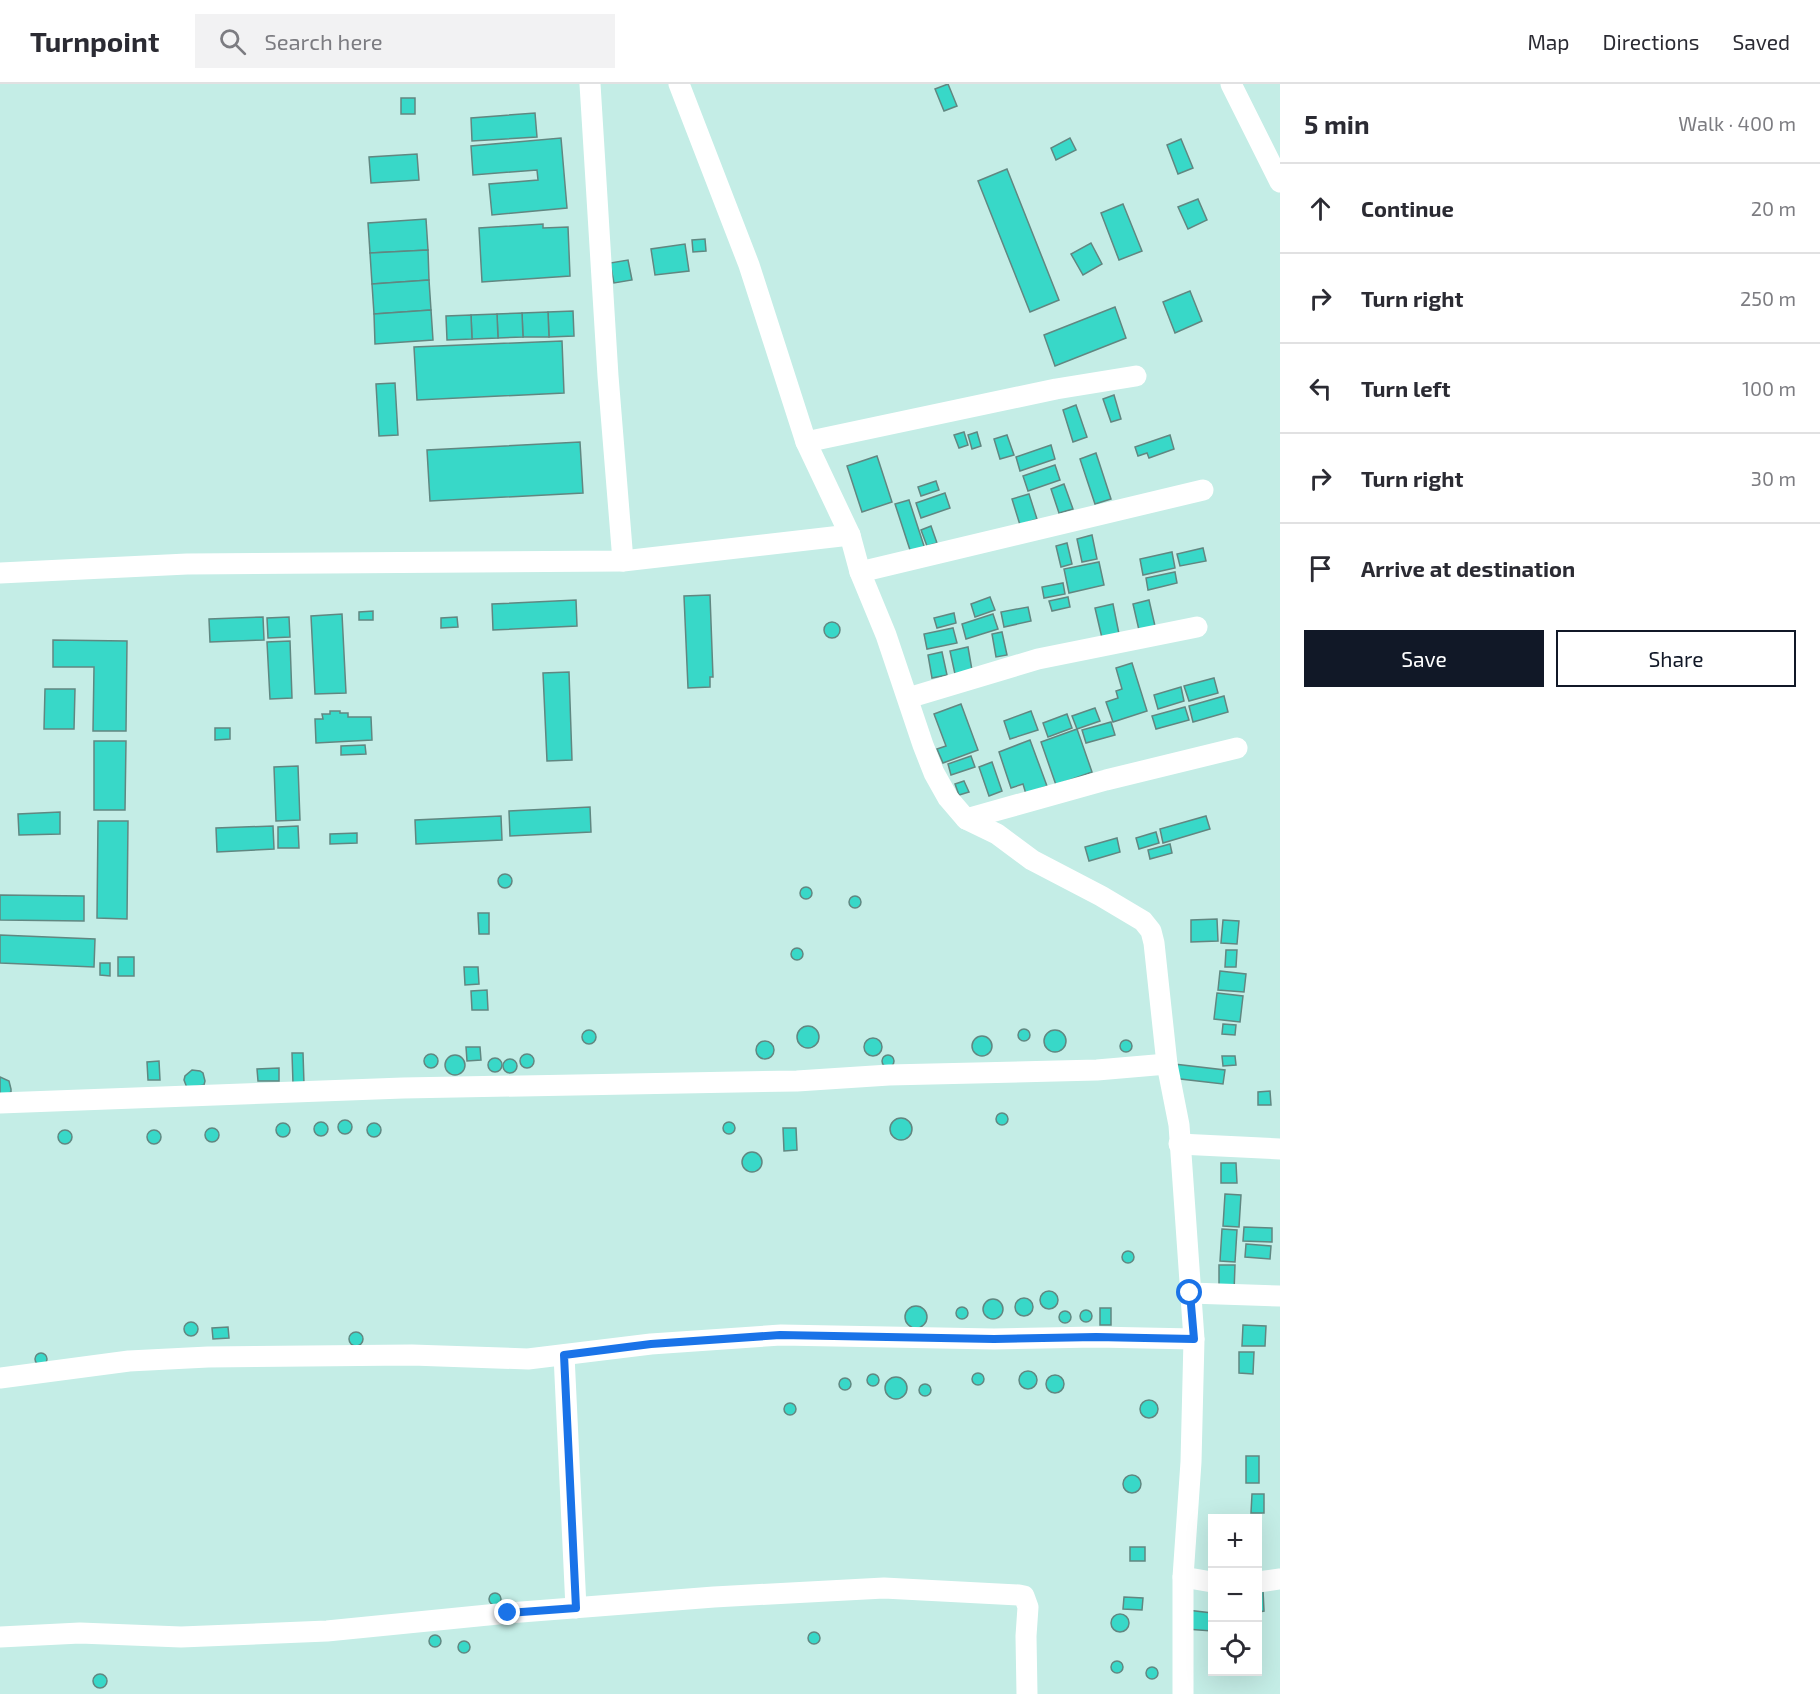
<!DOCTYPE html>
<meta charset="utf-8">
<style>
:root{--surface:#fff;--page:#f2f2f3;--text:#2b2b33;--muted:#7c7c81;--line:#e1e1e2;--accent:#111827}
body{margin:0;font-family:"Exo 2",sans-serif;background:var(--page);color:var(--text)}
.controls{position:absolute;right:18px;bottom:18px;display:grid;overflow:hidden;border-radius:0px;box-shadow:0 6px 24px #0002}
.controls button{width:54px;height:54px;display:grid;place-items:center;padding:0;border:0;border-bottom:2px solid var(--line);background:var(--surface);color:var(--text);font:30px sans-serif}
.stop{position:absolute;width:18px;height:18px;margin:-14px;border:4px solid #1a73e8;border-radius:50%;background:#fff}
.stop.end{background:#1a73e8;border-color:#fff;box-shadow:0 2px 6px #0008}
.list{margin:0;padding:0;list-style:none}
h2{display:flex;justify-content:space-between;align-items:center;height:78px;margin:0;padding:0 24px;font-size:26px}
h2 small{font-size:20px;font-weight:400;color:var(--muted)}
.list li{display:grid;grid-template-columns:39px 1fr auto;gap:18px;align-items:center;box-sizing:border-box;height:90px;padding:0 24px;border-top:2px solid var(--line)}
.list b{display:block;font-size:22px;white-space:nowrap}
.list em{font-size:20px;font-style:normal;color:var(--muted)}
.actions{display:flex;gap:12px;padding:18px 24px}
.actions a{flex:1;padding:14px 0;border:2px solid var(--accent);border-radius:0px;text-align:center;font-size:21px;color:var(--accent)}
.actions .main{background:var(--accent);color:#fff}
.icon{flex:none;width:33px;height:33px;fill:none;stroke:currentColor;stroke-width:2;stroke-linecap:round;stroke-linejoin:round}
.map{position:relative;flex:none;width:1280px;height:1610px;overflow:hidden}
header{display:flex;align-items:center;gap:36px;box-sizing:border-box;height:84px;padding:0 30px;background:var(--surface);border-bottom:2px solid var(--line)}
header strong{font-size:28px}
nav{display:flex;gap:33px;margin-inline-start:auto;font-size:21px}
.search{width:420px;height:54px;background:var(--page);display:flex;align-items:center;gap:15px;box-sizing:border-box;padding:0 21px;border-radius:0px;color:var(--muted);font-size:22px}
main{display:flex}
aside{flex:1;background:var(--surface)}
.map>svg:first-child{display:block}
.building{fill:#38d8c8;stroke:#618781;stroke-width:1.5}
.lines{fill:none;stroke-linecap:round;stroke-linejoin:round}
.minor{stroke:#fff;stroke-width:21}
.route{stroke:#1a73e8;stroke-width:8}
</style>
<header>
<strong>Turnpoint</strong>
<div class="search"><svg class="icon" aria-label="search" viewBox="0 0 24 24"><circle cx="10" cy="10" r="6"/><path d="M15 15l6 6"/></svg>Search here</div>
<nav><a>Map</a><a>Directions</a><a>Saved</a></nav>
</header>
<main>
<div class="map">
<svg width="1280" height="1610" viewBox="0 0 1280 1610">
<rect width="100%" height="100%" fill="#c4ede6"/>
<!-- building -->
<g class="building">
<path d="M948,0l9,22 -13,5 -9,-22z"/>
<rect x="401" y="14" width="14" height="16"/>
<path d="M535,29l2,24 -65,4 -1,-23z"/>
<path d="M561,54l6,70 -75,7 -3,-31 49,-4 -1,-10 -64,5 -2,-29z"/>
<path d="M1070,54l6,12 -20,10 -5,-12z"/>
<path d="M1181,55l12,29 -15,6 -11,-29z"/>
<path d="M417,70l2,26 -48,3 -2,-26z"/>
<path d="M1007,85l52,131 -29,12 -52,-131z"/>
<path d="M1198,115l9,21 -19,9 -10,-22z"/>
<path d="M1123,120l19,47 -23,9 -18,-47z"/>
<path d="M426,135l2,31 -58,3 -2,-30z"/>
<path d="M543,140v4l25,-1 2,49 -88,6 -3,-54z"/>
<path d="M705,155l1,12 -13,1 -1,-12z"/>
<path d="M1091,159l11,21 -19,11 -12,-21z"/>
<path d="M685,160l4,27 -34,4 -4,-26z"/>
<path d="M428,166l1,30 -57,4 -2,-31z"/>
<path d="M628,176l4,20 -18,3 -4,-20z"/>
<path d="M429,196l2,30 -57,4 -2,-30z"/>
<path d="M1190,207l12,30 -27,12 -12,-31z"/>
<path d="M1115,223l11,31 -71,28 -11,-31z"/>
<path d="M431,226l2,30 -58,4 -1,-30z"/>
<path d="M573,227l1,25 -25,1 -1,-25z"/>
<path d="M548,228l1,25h-26l-1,-24z"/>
<path d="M522,229l1,24 -25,1 -1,-24z"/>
<path d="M497,230l1,24 -26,1 -1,-24z"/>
<path d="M471,231l1,24 -25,1 -1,-24z"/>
<path d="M562,257l2,52 -147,7 -3,-53z"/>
<path d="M395,299l3,52 -19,1 -3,-52z"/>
<path d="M1114,311l7,24 -10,3 -8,-23z"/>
<path d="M1076,321l11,32 -14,5 -10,-32z"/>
<path d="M964,348l4,13 -9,3 -5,-13z"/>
<path d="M977,348l4,14 -9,3 -4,-14z"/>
<path d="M1007,351l7,20 -14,4 -6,-20z"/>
<path d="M1170,351l4,14 -25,9 -2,-5 -9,3 -3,-9z"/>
<path d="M580,358l3,51 -153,8 -3,-51z"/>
<path d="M1051,361l4,14 -35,12 -4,-14z"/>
<path d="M1096,369l15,46 -16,5 -15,-45z"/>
<path d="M877,372l15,46 -30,10 -15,-46z"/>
<path d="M1055,381l5,15 -32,11 -5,-15z"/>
<path d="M936,397l3,9 -18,6 -3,-9z"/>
<path d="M1064,400l9,25 -14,4 -8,-24z"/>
<path d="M945,409l5,15 -29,10 -5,-15z"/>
<path d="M1029,410l8,25 -17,6 -8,-26z"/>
<path d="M909,416l16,49 -14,4 -16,-49z"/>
<path d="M931,442l6,17 -10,3 -6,-16z"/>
<path d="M1092,451l5,24 -15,3 -5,-23z"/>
<path d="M1067,459l5,21 -11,3 -5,-21z"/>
<path d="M1203,464l3,13 -26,5 -3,-12z"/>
<path d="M1172,468l3,16 -32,7 -3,-16z"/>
<path d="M1099,478l5,23 -35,8 -5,-24z"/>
<path d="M1175,488l2,11 -29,7 -2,-12z"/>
<path d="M1063,499l2,11 -21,4 -2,-11z"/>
<path d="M710,511l3,82h-3v10l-22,1 -4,-92z"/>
<path d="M990,513l5,13 -20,7 -4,-13z"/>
<path d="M1068,513l2,10 -18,4 -3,-10z"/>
<path d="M576,516l1,26 -84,4 -1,-26z"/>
<path d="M1149,516l6,26 -16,4 -6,-26z"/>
<path d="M1113,520l6,30 -17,4 -7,-30z"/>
<path d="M1028,523l3,14 -27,6 -3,-15z"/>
<path d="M373,527v9h-14v-8z"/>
<path d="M954,529l2,10 -19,5 -3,-10z"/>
<path d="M342,530l4,79 -31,1 -4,-78z"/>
<path d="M993,530l5,15 -32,10 -4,-15z"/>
<path d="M263,533l1,23 -54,2 -1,-23z"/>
<path d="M289,533l1,20 -22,1 -1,-20z"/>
<path d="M457,533l1,10 -17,1v-10z"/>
<circle cx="832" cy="546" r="8"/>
<path d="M953,544l4,15 -30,6 -3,-15z"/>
<path d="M1002,548l5,23 -11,2 -4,-23z"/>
<path d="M53,556l74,1 -1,90h-33l1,-64h-41z"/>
<path d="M290,557l2,57 -22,1 -3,-57z"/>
<path d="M968,563l4,23 -17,4 -5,-23z"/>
<path d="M942,568l5,23 -15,3 -4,-23z"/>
<path d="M1132,579l15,48 -34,11 -7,-20 12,-4 -2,-7 6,-2 -6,-21z"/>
<path d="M569,588l3,88 -25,1 -4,-88z"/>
<path d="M1214,594l4,15 -29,8 -5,-15z"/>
<path d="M1181,603l3,14 -26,8 -4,-14z"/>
<path d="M45,605h30l-1,40h-30z"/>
<path d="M1224,612l4,16 -35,10 -4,-16z"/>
<path d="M961,620l17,46 -35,13 -6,-14 9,-3 -12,-32z"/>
<path d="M1185,623l4,13 -33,9 -4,-13z"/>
<path d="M1095,624l5,13 -23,8 -5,-13z"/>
<path d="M330,627h10v2h8v4h23l1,23 -56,3 -1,-24h8l-1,-5h8z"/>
<path d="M1031,627l7,19 -28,9 -6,-18z"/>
<path d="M1067,630l5,14 -24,9 -5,-14z"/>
<path d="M1111,638l4,13 -29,8 -4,-13z"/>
<path d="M215,644h15v11l-15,1z"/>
<path d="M1077,645l15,43 -36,13 -15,-43z"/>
<path d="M1030,656l17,46 -21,8 -3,-10 -12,4 -12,-36z"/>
<path d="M94,657h32l-1,69h-31z"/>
<path d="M365,661l1,9 -25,1v-9z"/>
<path d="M971,672l4,11 -24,8 -3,-11z"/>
<path d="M992,678l10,29 -13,5 -10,-29z"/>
<path d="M298,682l2,54 -24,1 -2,-54z"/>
<path d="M964,697l5,11 -10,3 -4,-11z"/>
<path d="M590,723l1,25 -81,4 -1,-25z"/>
<path d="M60,728v22l-41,1 -1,-21z"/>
<path d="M501,732l1,24 -86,4 -1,-24z"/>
<path d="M1206,732l4,13 -47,14 -3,-14z"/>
<path d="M98,737h30l-1,98 -30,-1z"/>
<path d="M273,742l1,23 -57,3 -1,-24z"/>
<path d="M298,742l1,22h-21v-21z"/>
<path d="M1156,748l3,11 -20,6 -3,-11z"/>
<path d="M357,749v10l-27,1v-10z"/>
<path d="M1117,754l3,14 -31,9 -4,-14z"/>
<path d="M1170,760l2,9 -22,6 -2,-9z"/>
<circle cx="505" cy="797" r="7"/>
<circle cx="806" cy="809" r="6"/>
<path d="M0,811l84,1v25l-84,-1z"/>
<circle cx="855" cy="818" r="6"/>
<path d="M478,829h11v21h-10z"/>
<path d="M1217,835l1,22 -27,1v-22z"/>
<path d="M1223,836l16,1 -2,23 -16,-1z"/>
<path d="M0,851l95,4 -1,28 -94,-4z"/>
<circle cx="797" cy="870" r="6"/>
<path d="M1226,866h11l-1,17h-11z"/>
<rect x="118" y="873" width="16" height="19"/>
<path d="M100,879h10v13l-10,-1z"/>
<path d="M464,883h14l1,17 -14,1z"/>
<path d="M1220,887l26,3 -2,18 -26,-2z"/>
<path d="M487,906l1,20h-16l-1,-19z"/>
<path d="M1217,909l26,3 -3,26 -26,-3z"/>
<path d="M1223,940l13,1 -1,10 -13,-1z"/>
<circle cx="808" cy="953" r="11"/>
<circle cx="1024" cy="951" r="6"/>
<circle cx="589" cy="953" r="7"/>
<circle cx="1055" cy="957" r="11"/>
<circle cx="982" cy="962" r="10"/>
<circle cx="873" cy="963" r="9"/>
<circle cx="1126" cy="962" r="6"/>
<circle cx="765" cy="966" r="9"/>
<path d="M466,963h14l1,13 -14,1z"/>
<path d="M292,969h11l1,31h-11z"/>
<circle cx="431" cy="977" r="7"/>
<circle cx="527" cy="977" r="7"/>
<circle cx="455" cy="981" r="10"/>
<circle cx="888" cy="977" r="6"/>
<path d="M1222,972h13l1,9 -13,1z"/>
<circle cx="495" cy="981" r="7"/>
<circle cx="510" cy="982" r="7"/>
<path d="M159,977l1,19h-12l-1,-18z"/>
<path d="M1174,980l51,6 -2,14 -51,-6z"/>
<path d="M279,984v13h-21l-1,-12z"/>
<path d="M192,986l8,1 3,2 2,8 -1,4 -17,3 -3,-8 1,-4z"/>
<path d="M0,993l9,4 2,8v3l-11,6z"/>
<path d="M1270,1007l1,14h-13v-13z"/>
<circle cx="1002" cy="1035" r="6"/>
<circle cx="901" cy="1045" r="11"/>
<circle cx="345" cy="1043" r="7"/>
<circle cx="729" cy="1044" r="6"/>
<circle cx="321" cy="1045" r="7"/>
<circle cx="374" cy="1046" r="7"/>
<circle cx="283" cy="1046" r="7"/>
<path d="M783,1044h13l1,22 -13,1z"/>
<circle cx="212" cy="1051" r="7"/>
<circle cx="65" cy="1053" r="7"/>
<circle cx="154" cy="1053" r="7"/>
<circle cx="752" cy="1078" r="10"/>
<path d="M1221,1079h15l1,20h-16z"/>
<path d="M1225,1110l16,1 -2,32 -16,-1z"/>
<path d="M1244,1143l28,1v14l-29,-1z"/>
<path d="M1222,1145l15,1 -2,32 -15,-1z"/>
<path d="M1246,1160l25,2 -1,13 -25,-2z"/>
<circle cx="1128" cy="1173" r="6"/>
<path d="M1219,1181h16l-1,27h-15z"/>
<circle cx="1049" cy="1216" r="9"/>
<circle cx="1024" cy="1223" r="9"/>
<circle cx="993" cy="1225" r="10"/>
<circle cx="916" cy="1233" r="11"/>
<circle cx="962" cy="1229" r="6"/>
<rect x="1100" y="1224" width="11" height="17"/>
<circle cx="1086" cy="1232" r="6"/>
<circle cx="1065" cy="1233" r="6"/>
<circle cx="191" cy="1245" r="7"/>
<path d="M1243,1241l23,1 -1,20h-23z"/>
<path d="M228,1243l1,11 -16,1 -1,-11z"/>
<circle cx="356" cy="1255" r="7"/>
<path d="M1239,1268h15l-1,22 -14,-1z"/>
<circle cx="41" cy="1275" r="6"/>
<circle cx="1028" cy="1296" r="9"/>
<circle cx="978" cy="1295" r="6"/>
<circle cx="873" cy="1296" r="6"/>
<circle cx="1055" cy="1300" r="9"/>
<circle cx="896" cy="1304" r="11"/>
<circle cx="845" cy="1300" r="6"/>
<circle cx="925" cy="1306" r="6"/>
<circle cx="1149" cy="1325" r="9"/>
<circle cx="790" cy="1325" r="6"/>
<rect x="1246" y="1372" width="13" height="27"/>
<circle cx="1132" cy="1400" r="9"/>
<path d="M1252,1410h12v19h-13z"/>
<rect x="1130" y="1463" width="15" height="14"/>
<path d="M1263,1506l1,21 -6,1v-21z"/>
<circle cx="495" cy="1515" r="6"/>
<path d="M1124,1513l19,1 -1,12 -19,-1z"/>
<path d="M1187,1526l25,3v18l-26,-2z"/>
<circle cx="1120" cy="1539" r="9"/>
<circle cx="814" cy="1554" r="6"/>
<circle cx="435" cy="1557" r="6"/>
<circle cx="464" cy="1563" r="6"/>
<circle cx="1117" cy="1583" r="6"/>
<circle cx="1152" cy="1589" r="6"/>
<circle cx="100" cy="1597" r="7"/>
</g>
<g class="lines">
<!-- minor -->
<g class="minor">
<path d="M590,0l18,292 15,185"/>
<path d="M679,0l70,181 57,177 44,93 10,37 26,63 37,110 11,28 14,25 18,21 31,15 35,26 69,36 42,25 8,10 3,12 13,121 12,61 15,214 -3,123 -8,115v117"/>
<path d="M1231,0l49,98"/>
<path d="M806,358l250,-53 80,-13"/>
<path d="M860,488l343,-82"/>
<path d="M0,489l187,-9 436,-3 227,-26"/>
<path d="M908,614l130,-39 159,-32"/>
<path d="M966,735l140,-39 131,-32"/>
<path d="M0,1019l403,-15 394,-7 92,-6 208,-5 70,-6"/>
<path d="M1179,1060l101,5"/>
<path d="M1190,1209l90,3"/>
<path d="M564,1271l12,253"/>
<path d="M0,1294l129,-17 79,-4 204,-2 116,4 123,-15 130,-9 213,4 102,-2 98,2"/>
<path d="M1183,1493l29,5"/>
<path d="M1258,1498l22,-3"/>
<path d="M0,1553l80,-4 101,4 146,-6 181,-18 206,-16 170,-9 135,7 5,1 4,11 -2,29 1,58"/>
</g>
</g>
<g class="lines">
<!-- route -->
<path class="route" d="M508,1529l68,-5 -12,-253 87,-11 129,-9 214,4 102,-2 98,2 -4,-46"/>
</g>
</svg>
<div class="controls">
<button>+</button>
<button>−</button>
<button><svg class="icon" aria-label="locate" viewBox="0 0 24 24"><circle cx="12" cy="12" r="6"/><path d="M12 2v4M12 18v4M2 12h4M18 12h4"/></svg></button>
</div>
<div class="stop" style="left:1190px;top:1209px"></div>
<div class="stop end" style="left:508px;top:1529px"></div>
</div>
<aside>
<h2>5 min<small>Walk · 400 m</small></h2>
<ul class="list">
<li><svg class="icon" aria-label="ahead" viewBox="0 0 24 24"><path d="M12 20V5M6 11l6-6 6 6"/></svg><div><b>Continue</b></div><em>20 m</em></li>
<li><svg class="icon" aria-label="right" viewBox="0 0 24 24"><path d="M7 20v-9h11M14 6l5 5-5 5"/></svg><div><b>Turn right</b></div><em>250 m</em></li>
<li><svg class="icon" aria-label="left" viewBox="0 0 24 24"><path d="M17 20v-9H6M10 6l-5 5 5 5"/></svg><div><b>Turn left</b></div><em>100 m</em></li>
<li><svg class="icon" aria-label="right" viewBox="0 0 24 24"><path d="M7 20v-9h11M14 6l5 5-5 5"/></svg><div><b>Turn right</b></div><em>30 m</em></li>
<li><svg class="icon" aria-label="arrive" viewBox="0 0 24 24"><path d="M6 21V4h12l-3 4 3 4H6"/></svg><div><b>Arrive at destination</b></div></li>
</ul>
<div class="actions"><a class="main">Save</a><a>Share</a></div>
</aside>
</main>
